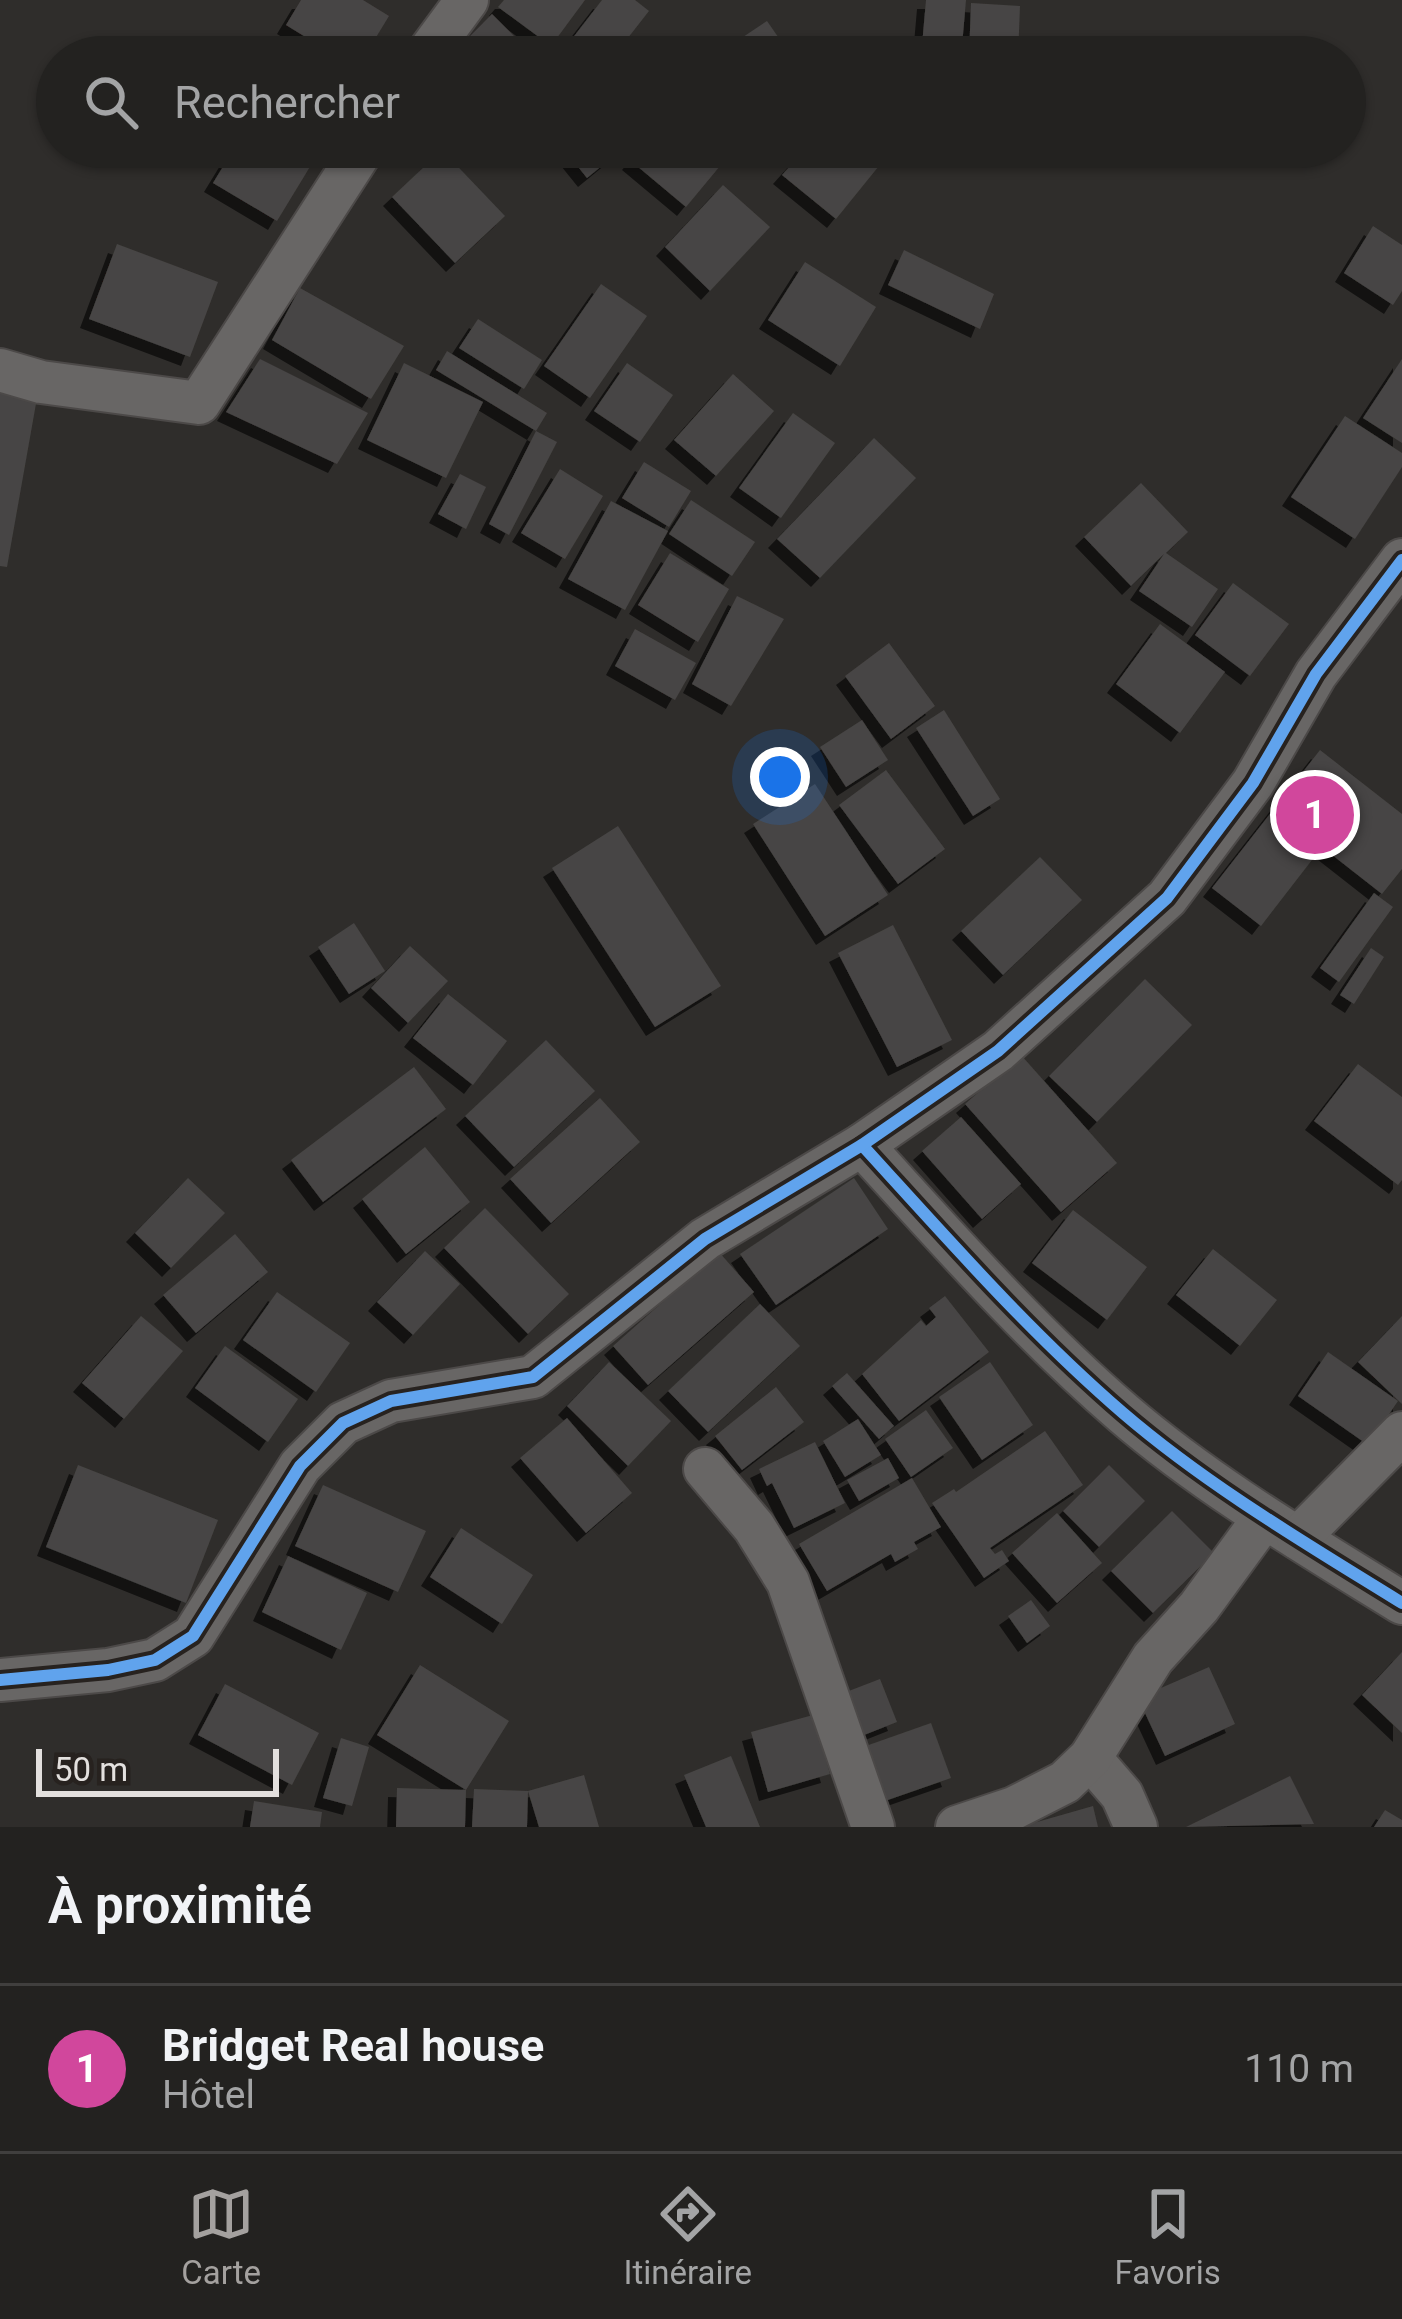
<!DOCTYPE html>
<html lang="fr">
<meta charset="utf-8">
<style>
:root{--surface:#232220;--page:#2b2a29;--text:#f1f3f6;--muted:#a3a4a5;--line:#403f3e;--accent:#a4a19f}
body{margin:0;font-family:Roboto,sans-serif;background:var(--page);color:var(--text)}
.scale{position:absolute;left:36px;bottom:30px;width:243px;box-sizing:border-box;padding-left:12px;border:6px solid #e3e0de;border-top:0;font-size:33px;line-height:42px;white-space:nowrap;color:#e3e0de;-webkit-text-stroke:9px #27221f;paint-order:stroke}
.you{position:absolute;left:780px;top:777px;width:42px;height:42px;margin:-30px;border:9px solid #fff;border-radius:50%;background:#1a73e8;box-shadow:0 0 0 18px #1a73e833}
.badge{display:grid;place-items:center;width:78px;height:78px;border-radius:50%;background:var(--accent);color:#fff;font-size:39px;font-weight:700}
.pin{position:absolute;translate:-50% -50%;border:6px solid #fff;box-shadow:0 3px 12px #0006}
.list{margin:0;padding:0;list-style:none}
h2{display:flex;justify-content:space-between;align-items:center;height:156px;margin:0;padding:0 48px;font-size:51px}
h2 small{font-size:39px;font-weight:400;color:var(--muted)}
.list li{display:grid;grid-template-columns:78px 1fr auto;gap:36px;align-items:center;box-sizing:border-box;height:168px;padding:0 48px;border-top:3px solid var(--line)}
.list b{display:block;font-size:45px;white-space:nowrap}
.list p{margin:0;font-size:39px;white-space:nowrap;color:var(--muted)}
.list em{font-size:39px;font-style:normal;color:var(--muted)}
.icon{flex:none;width:66px;height:66px;fill:none;stroke:currentColor;stroke-width:2;stroke-linecap:round;stroke-linejoin:round}
.map{position:relative;flex:none;width:1402px;height:1827px;overflow:hidden}
.search{position:absolute;background:var(--surface);box-shadow:0 3px 9px #0004;left:36px;right:36px;top:36px;height:132px;display:flex;align-items:center;gap:30px;box-sizing:border-box;padding:0 42px;border-radius:66px;color:var(--muted);font-size:45px}
.sheet{height:324px;background:var(--surface)}
nav{display:flex;justify-content:space-around;align-items:center;box-sizing:border-box;height:168px;border-top:3px solid var(--line);background:var(--surface);font-size:33px;color:var(--muted)}
nav a{display:grid;justify-items:center;gap:6px}
nav .on{color:var(--accent)}
.map>svg:first-child{display:block}
.building{fill:#474544;filter:url(#shadow)}
.lines{fill:none;stroke-linecap:round;stroke-linejoin:round}
.minor-casing{stroke:#4c4948;stroke-width:46}
.minor{stroke:#686665;stroke-width:42}
.cycleway-casing{stroke:#27221f;stroke-width:20}
.cycleway{stroke:#60a3ed;stroke-width:12}
</style>
<div class="map">
<svg width="1402" height="1827" viewBox="0 0 1402 1827">
<defs>
<filter id="shadow"><feDropShadow dx="-9" dy="9" stdDeviation="0" flood-color="#0009"/></filter>
</defs>
<rect width="100%" height="100%" fill="#2f2d2b"/>
<!-- building -->
<g class="building">
<path d="M301,0h62l26,16 -25,41h-26l-52,-32z"/>
<path d="M504,0h81l-34,46 -53,-39z"/>
<path d="M602,0h33l14,11 -36,46h-55z"/>
<path d="M926,0h40l-5,57h-40z"/>
<path d="M971,3l49,3 -2,51h-49z"/>
<path d="M492,14l43,43h-86z"/>
<path d="M767,21l25,36h-79z"/>
<path d="M235,147h87l-45,74 -64,-38z"/>
<path d="M562,147h63l-38,31z"/>
<path d="M643,147h79l8,7 -44,53 -55,-46z"/>
<path d="M807,147h68l12,9 -51,63 -54,-44z"/>
<path d="M442,150l63,66 -50,47 -63,-66z"/>
<path d="M723,185l47,42 -60,64 -45,-44z"/>
<path d="M1373,226l29,19v46l-9,14 -49,-32z"/>
<path d="M117,244l101,38 -28,75 -101,-38z"/>
<path d="M904,250l90,44 -14,35 -92,-44z"/>
<path d="M805,262l71,45 -36,59 -72,-46z"/>
<path d="M601,284l46,32 -57,82 -46,-32z"/>
<path d="M300,288l104,58 -33,53 -99,-59z"/>
<path d="M478,319l64,41 -18,29 -65,-41z"/>
<path d="M447,351l100,62 -11,18 -100,-61z"/>
<path d="M260,359l108,54 -31,51 -111,-52z"/>
<path d="M1402,359v84l-39,-25z"/>
<path d="M404,363l79,39 -37,76 -79,-38z"/>
<path d="M627,363l46,32 -33,47 -46,-31z"/>
<path d="M733,374l41,37 -58,65 -42,-36z"/>
<path d="M0,391l37,7 -30,169 -7,-1z"/>
<path d="M793,413l42,30 -54,75 -42,-30z"/>
<path d="M1345,416l57,37v14l-47,72 -64,-42z"/>
<path d="M536,431l21,11 -48,93 -20,-11z"/>
<path d="M874,438l42,40 -96,100 -43,-39z"/>
<path d="M644,462l47,29 -22,36 -47,-29z"/>
<path d="M560,469l43,27 -38,63 -44,-26z"/>
<path d="M460,474l26,13 -20,42 -28,-15z"/>
<path d="M1141,483l47,49 -22,21 52,36 -26,38 -53,-36 25,-37 -33,32 -47,-49z"/>
<path d="M691,500l64,42 -23,34 -63,-42z"/>
<path d="M611,501l57,30 -43,79 -57,-31z"/>
<path d="M670,553l59,36 -31,53 -60,-37z"/>
<path d="M1233,583l56,41 -39,52 -55,-41z"/>
<path d="M737,596l47,23 -53,87 -39,-22z"/>
<path d="M1160,624l65,48 -45,61 -64,-49z"/>
<path d="M635,629l61,34 -21,37 -60,-34z"/>
<path d="M889,643l46,63 -44,33 -46,-63z"/>
<path d="M944,710l56,89 -27,17 -57,-88z"/>
<path d="M862,720l26,40 -42,27 -26,-40z"/>
<path d="M1320,750l82,64v55l-20,25 -60,-47 -61,79 -49,-38z"/>
<path d="M886,770l59,79 -47,35 -59,-79z"/>
<path d="M815,784l73,111 -63,41 -72,-112z"/>
<path d="M618,826l103,160 -66,41 -103,-159z"/>
<path d="M1040,857l42,43 -79,75 -42,-44z"/>
<path d="M1374,893l19,14 -54,75 -19,-14z"/>
<path d="M354,923l31,48 -36,23 -31,-47z"/>
<path d="M893,925l59,115 -55,27 -59,-114z"/>
<path d="M410,946l38,35 -40,42 -37,-35z"/>
<path d="M1371,948l13,9 -30,47 -14,-9z"/>
<path d="M1145,979l47,46 -95,97 -48,-46z"/>
<path d="M448,994l59,47 -34,44 -60,-47z"/>
<path d="M546,1040l49,51 -81,76 -49,-51z"/>
<path d="M1021,1055l96,108 -56,49 -96,-108z"/>
<path d="M1358,1064l44,33v83l-4,5 -84,-64z"/>
<path d="M414,1067l32,42 -123,93 -32,-42z"/>
<path d="M600,1098l40,44 -89,81 -41,-44z"/>
<path d="M961,1117l60,67 -39,35 -60,-68z"/>
<path d="M425,1147l45,55 -64,52 -44,-55z"/>
<path d="M188,1178l37,35 -54,55 -36,-35z"/>
<path d="M854,1178l34,51 -112,76 -36,-51z"/>
<path d="M485,1208l84,86 -41,40 -84,-86z"/>
<path d="M1073,1210l74,57 -40,53 -75,-57z"/>
<path d="M235,1234l33,38 -72,61 -33,-38z"/>
<path d="M1213,1249l64,51 -37,46 -64,-51z"/>
<path d="M425,1251l35,33 -47,51 -36,-33z"/>
<path d="M719,1252l35,40 -106,93 -35,-39z"/>
<path d="M277,1292l73,51 -34,49 -73,-52z"/>
<path d="M945,1296l44,56 -90,69 -37,-47 59,-54 5,6 10,-9 -7,-9z"/>
<path d="M760,1304l40,42 -92,86 -40,-41z"/>
<path d="M141,1316l42,35 -59,68 -42,-36z"/>
<path d="M1402,1316v88l-44,-42z"/>
<path d="M225,1346l73,53 -30,43 -73,-54z"/>
<path d="M1328,1352l70,49 -30,44 -70,-49z"/>
<path d="M609,1362l62,59 -43,45 -61,-60z"/>
<path d="M990,1362l43,63 -51,35 -43,-63z"/>
<path d="M847,1373l47,53 -15,13 -47,-53z"/>
<path d="M776,1387l28,35 -62,48 -27,-34z"/>
<path d="M926,1410l27,38 -42,29 -26,-38z"/>
<path d="M567,1418l65,75 -46,40 -66,-75z"/>
<path d="M858,1419l23,36 -36,22 -22,-36z"/>
<path d="M1045,1431l38,54 -93,63 5,6 7,-4 7,11 -25,17 -52,-75 22,-14 2,3z"/>
<path d="M815,1442l30,61 -51,25 -22,-45 -5,3 -8,-17z"/>
<path d="M888,1458l11,20 -40,23 -12,-21z"/>
<path d="M78,1465l140,55 -32,83 -140,-56z"/>
<path d="M1109,1465l36,36 -46,46 -36,-36z"/>
<path d="M912,1478l29,49 -27,15 4,7 -23,13 -4,-8 -64,37 -28,-47z"/>
<path d="M323,1485l103,46 -28,61 -103,-46z"/>
<path d="M1172,1511l42,42 -61,60 -42,-42z"/>
<path d="M1057,1513l45,50 -45,40 -45,-50z"/>
<path d="M461,1528l72,47 -31,49 -72,-47z"/>
<path d="M288,1556l79,37 -26,57 -79,-38z"/>
<path d="M1031,1600l19,26 -23,17 -19,-27z"/>
<path d="M1402,1652v81l-40,-38z"/>
<path d="M420,1665l89,56 -43,69 -1,37h-69l1,-39 69,2 -89,-55z"/>
<path d="M1209,1667l26,57 -70,32 -27,-58z"/>
<path d="M880,1679l17,43 -38,15 -18,-43z"/>
<path d="M225,1684l94,49 -27,52 -94,-50z"/>
<path d="M813,1715l17,59 -62,18 -17,-60z"/>
<path d="M931,1723l20,55 -69,24 -19,-55z"/>
<path d="M341,1738l28,9 -17,59 -29,-8z"/>
<path d="M731,1756l29,71h-54l-22,-52z"/>
<path d="M584,1775l15,52h-60l-11,-36z"/>
<path d="M1290,1776l24,48 -128,3z"/>
<path d="M474,1789l54,2 -1,36h-55z"/>
<path d="M254,1801l68,11 -2,15h-70z"/>
<path d="M1093,1806l5,21h-75v-1z"/>
<path d="M1385,1810l17,10v7h-28z"/>
</g>
<g class="lines">
<defs>
<g id="minor">
<path d="M425,57l42,-57"/>
<path d="M0,370l41,12 158,21 165,-256"/>
<path d="M862,1145c84,92 166,186 261,268 85,73 184,131 279,190"/>
<path d="M705,1469l49,58 34,55 85,245"/>
<path d="M1298,1538l104,-105"/>
<path d="M0,1680l108,-10 47,-10 38,-24 107,-170 43,-43 48,-22 142,-24 172,-138 157,-94 136,-94 169,-153 86,-115 63,-109 86,-114"/>
<path d="M1090,1758l32,37 14,32"/>
<path d="M957,1827l57,-19 51,-26 25,-24 63,-100 46,-51 65,-89"/>
</g>
</defs>
<!-- minor casing -->
<use href="#minor" class="minor-casing"/>
<!-- minor -->
<use href="#minor" class="minor"/>
<defs>
<g id="cycleway">
<path d="M862,1145c84,92 166,186 261,268 85,73 184,131 279,190"/>
<path d="M0,1680l108,-10 47,-10 38,-24 107,-170 43,-43 48,-22 142,-24 172,-138 157,-94 136,-94 169,-153 86,-115 63,-109 86,-114"/>
</g>
</defs>
<!-- cycleway casing -->
<use href="#cycleway" class="cycleway-casing"/>
<!-- cycleway -->
<use href="#cycleway" class="cycleway"/>
</g>
</svg>
<div class="scale">50 m</div>
<div class="you"></div>
<div class="pin badge" style="left:1315px;top:815px;background:#d1479c">1</div>
<div class="search"><svg class="icon" aria-label="search" viewBox="0 0 24 24"><circle cx="10" cy="10" r="6"/><path d="M15 15l6 6"/></svg>Rechercher</div>
</div>
<section class="sheet">
<h2>À proximité<small></small></h2>
<ul class="list">
<li><span class="badge" style="background:#d1479c">1</span><div><b>Bridget Real house</b><p>Hôtel</p></div><em>110 m</em></li>
</ul>
</section>
<nav>
<a class="on"><svg class="icon" aria-label="map" viewBox="0 0 24 24"><path d="M3 6l6-2 6 2 6-2v14l-6 2-6-2-6 2zM9 4v14M15 6v14"/></svg>Carte</a>
<a><svg class="icon" aria-label="directions" viewBox="0 0 24 24"><path d="M12 3l9 9-9 9-9-9zM9 14v-3h6M13 9l2 2-2 2"/></svg>Itinéraire</a>
<a><svg class="icon" aria-label="saved" viewBox="0 0 24 24"><path d="M7 4h10v16l-5-4-5 4z"/></svg>Favoris</a>
</nav>
